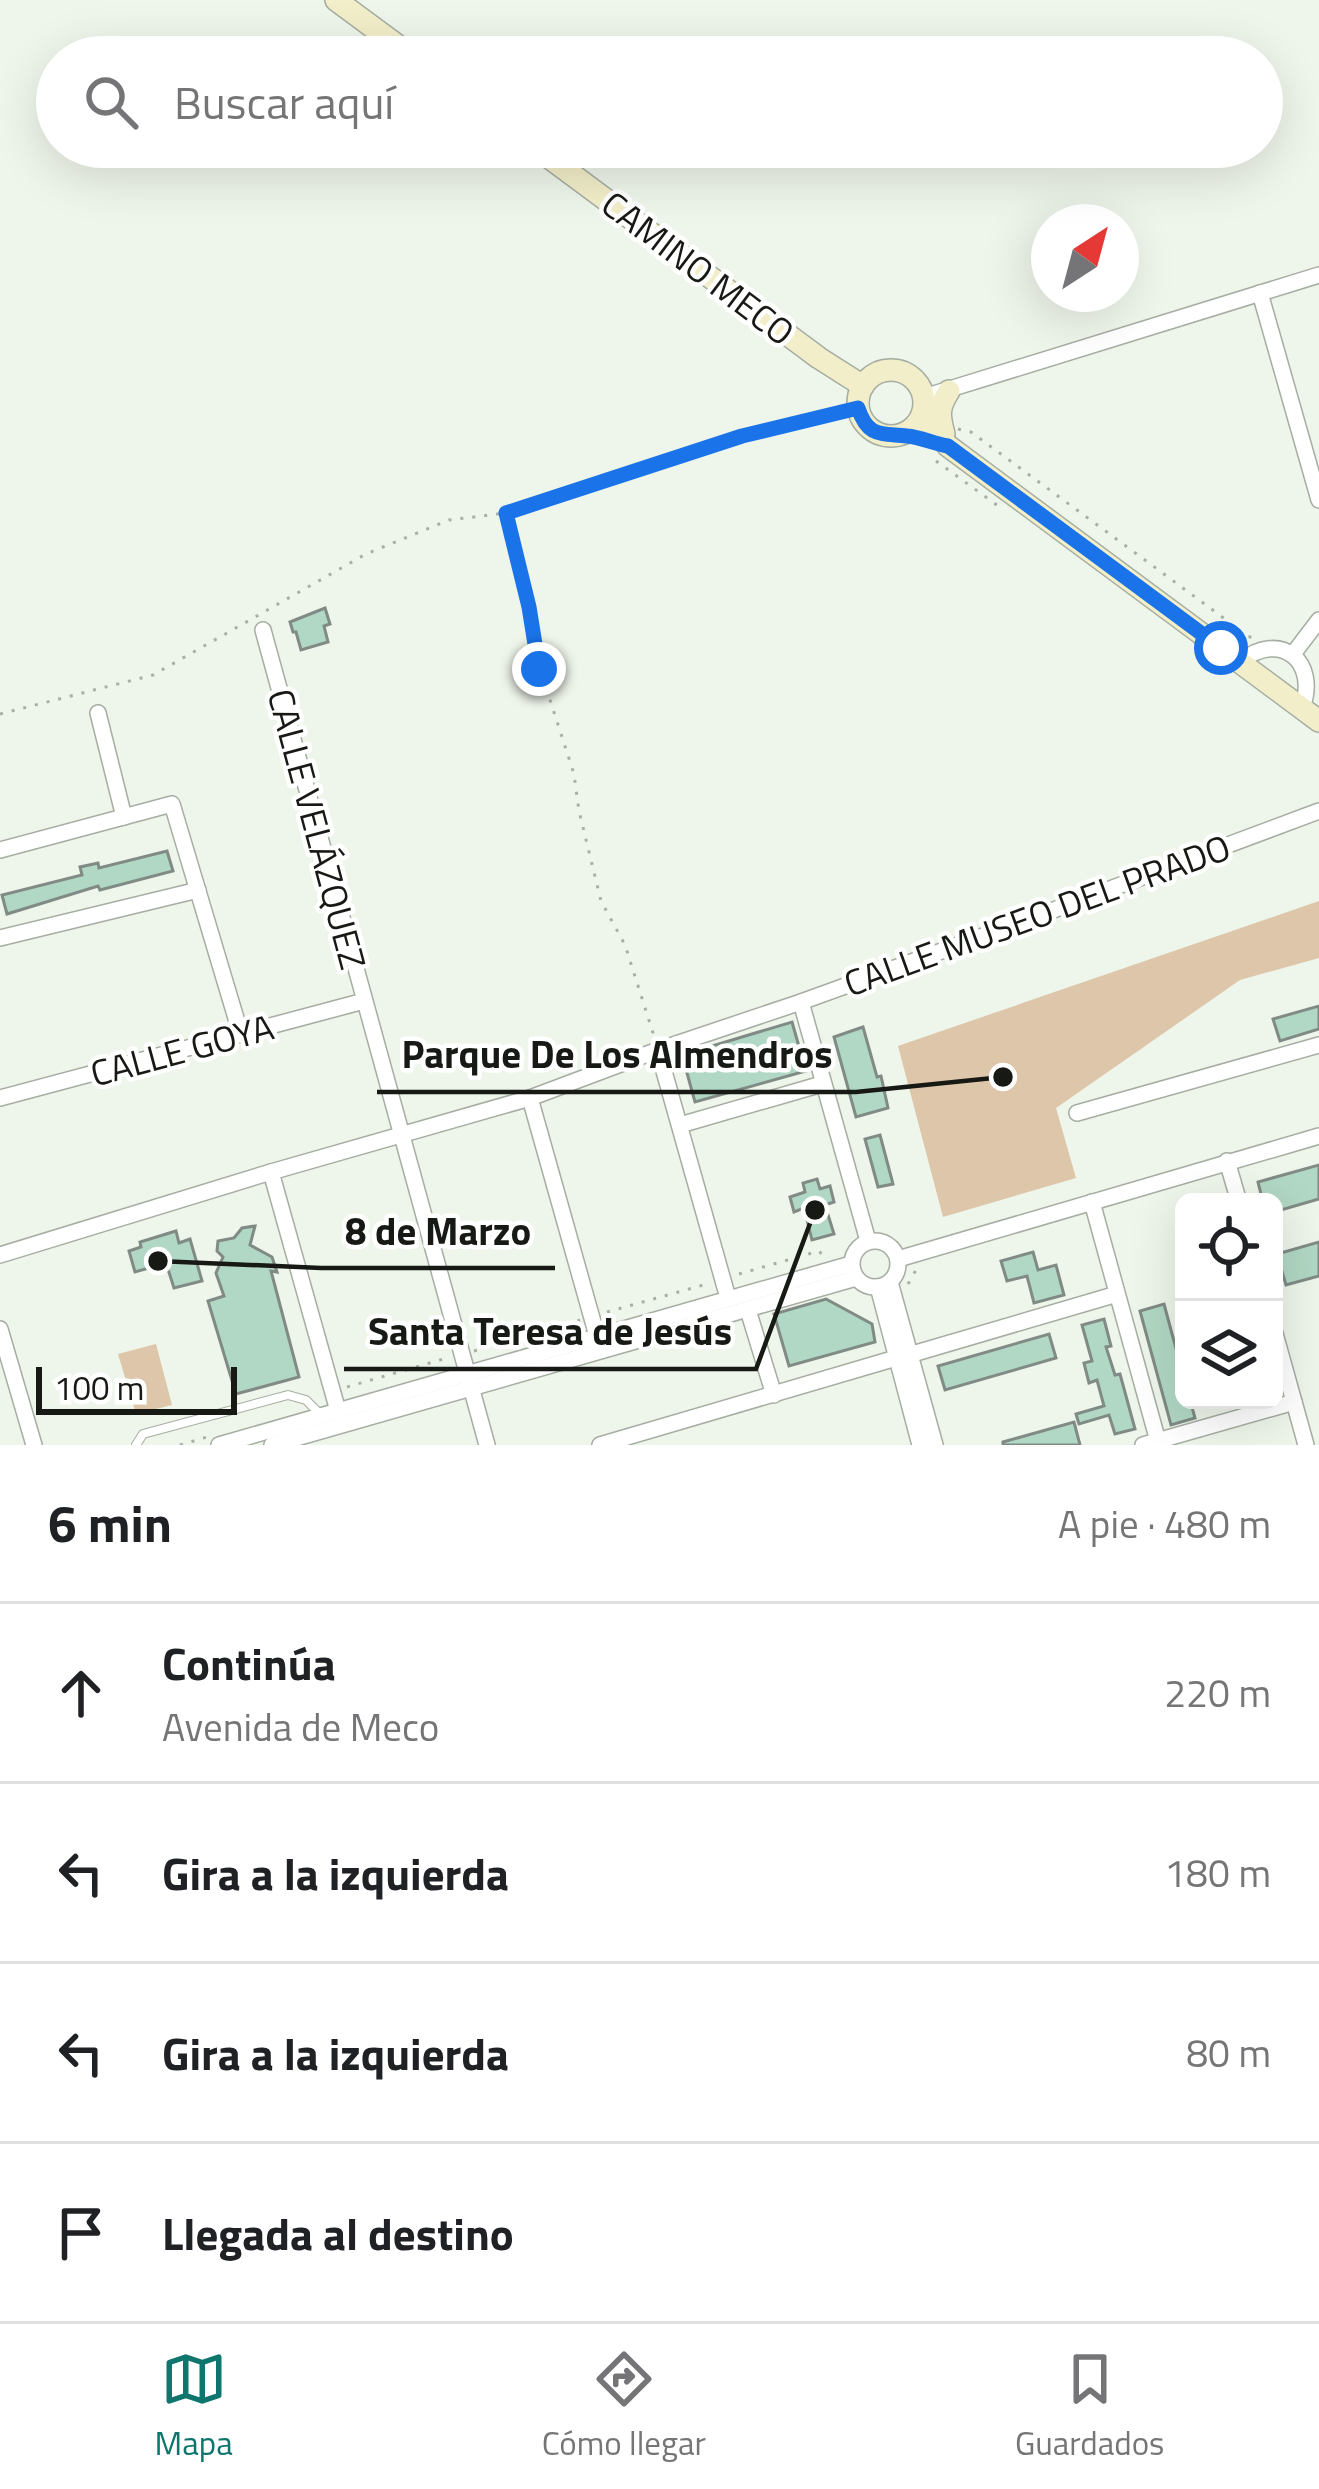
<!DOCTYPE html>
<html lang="es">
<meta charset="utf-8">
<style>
:root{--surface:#fff;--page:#f6f6f6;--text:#202124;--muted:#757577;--line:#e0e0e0;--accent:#0f766e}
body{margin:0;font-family:"Titillium Web",sans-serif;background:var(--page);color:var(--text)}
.controls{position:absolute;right:36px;bottom:36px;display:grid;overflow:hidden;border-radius:18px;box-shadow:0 12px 48px #0002}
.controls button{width:108px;height:108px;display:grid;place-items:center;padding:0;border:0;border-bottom:3px solid var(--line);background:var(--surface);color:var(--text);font:60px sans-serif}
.compass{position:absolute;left:1031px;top:204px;width:108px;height:108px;border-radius:50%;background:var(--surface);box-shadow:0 12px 48px #0002;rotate:36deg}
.scale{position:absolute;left:36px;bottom:30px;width:201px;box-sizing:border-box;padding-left:12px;border:6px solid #171915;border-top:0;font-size:33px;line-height:42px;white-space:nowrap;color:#171915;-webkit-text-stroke:9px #fff;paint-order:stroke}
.stop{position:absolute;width:36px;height:36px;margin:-27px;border:9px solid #1a73e8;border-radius:50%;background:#fff}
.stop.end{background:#1a73e8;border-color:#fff;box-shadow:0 3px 12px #0008}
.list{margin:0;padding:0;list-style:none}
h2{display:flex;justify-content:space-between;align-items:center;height:156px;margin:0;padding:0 48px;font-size:51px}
h2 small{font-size:39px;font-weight:400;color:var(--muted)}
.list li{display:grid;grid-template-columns:78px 1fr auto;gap:36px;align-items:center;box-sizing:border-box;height:180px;padding:0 48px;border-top:3px solid var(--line)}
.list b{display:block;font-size:45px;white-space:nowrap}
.list p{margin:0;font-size:39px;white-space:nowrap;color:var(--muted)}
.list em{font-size:39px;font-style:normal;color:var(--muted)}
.icon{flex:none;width:66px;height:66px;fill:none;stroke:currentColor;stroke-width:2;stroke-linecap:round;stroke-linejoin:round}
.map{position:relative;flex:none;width:1319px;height:1445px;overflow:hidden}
.search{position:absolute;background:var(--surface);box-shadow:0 12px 48px #0002;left:36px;right:36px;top:36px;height:132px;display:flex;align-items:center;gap:30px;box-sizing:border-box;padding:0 42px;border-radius:66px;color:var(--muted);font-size:45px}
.sheet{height:876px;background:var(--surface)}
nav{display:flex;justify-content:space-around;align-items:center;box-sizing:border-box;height:168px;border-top:3px solid var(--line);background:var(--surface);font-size:33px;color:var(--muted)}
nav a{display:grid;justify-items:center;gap:6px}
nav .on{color:var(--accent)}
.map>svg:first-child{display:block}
.green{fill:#ddc6aa}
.building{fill:#b1d8c4;stroke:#808b85;stroke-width:3}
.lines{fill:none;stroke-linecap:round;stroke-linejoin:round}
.lane-casing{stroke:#a6ada2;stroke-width:10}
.street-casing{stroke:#a6ada2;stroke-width:18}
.secondary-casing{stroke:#a6ada2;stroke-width:24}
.path{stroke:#a9afa6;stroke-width:3;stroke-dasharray:3 9;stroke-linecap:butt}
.lane{stroke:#fff;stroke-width:8}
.street{stroke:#fff;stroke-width:15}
.secondary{stroke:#f2eec9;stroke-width:21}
.route{stroke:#1a73e8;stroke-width:15}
.labels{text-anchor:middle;stroke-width:9;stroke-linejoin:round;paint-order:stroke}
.street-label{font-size:36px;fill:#171915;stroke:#fff}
.leader{fill:none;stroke:#171915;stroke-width:4.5}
.callout-dot{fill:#171915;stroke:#fff;stroke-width:4.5}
.callout-label{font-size:39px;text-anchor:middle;font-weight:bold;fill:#171915;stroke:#fff;stroke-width:9;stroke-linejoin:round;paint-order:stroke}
</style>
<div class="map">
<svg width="1319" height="1445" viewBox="0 0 1319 1445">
<rect width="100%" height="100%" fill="#eef5ea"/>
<!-- green -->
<g class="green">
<path d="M1319,901v57l-79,22 -184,128 20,70 -133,39 -45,-171z"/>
<path d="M156,1344l16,61 -36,9 -18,-60z"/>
</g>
<!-- building -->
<g class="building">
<path d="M325,608l5,16 -6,2 4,16 -27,8 -5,-18h-3l-3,-10z"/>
<path d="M167,851l6,20 -73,19 -2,-4 -91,28 -5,-19 80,-20 -2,-8 18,-4 1,5z"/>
<path d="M1319,1006v23l-39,12 -7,-22z"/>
<path d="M792,1022l14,49 -111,31 -13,-47z"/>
<path d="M863,1027l14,50 4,-1 7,32 -32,9 -22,-80z"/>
<path d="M880,1135l13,49 -15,3 -13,-48z"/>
<path d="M1319,1165v34l-45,13v-10h-11l-5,-20z"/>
<path d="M817,1179l3,10 10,-3 4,16 -9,3 9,29 -22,6 -8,-32 -10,4 -4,-15 15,-5 -2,-9z"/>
<path d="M255,1226l-5,19 22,12 5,15 -6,-1 28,106 -63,17 -28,-93 16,-5 -8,-23 7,-16 -6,-6 1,-10 16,-3 8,-10z"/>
<path d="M176,1231l3,12 11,-4 12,42 -28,7 -8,-25 -31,9 -6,-21 12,-4 -1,-5z"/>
<path d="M1319,1242v34l-33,9 -9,-31z"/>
<path d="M1033,1252l5,18 18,-5 8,30 -30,8 -7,-27 -20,5 -6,-20z"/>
<path d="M826,1299l46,25 3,18 -86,24 -15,-52z"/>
<path d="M1164,1304l20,74v22h6l5,18 -24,7 -31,-114z"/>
<path d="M1104,1319l7,27 -5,1 9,28 5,-1 15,55 -20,5 -6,-19 -30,9 -3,-10 28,-8 -7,-26 -8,3 -5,-20 8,-2 -10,-36z"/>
<path d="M1049,1334l7,24 -111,32 -7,-24z"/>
<path d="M1074,1422l6,23h-77v-3z"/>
</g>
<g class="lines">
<defs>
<path id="lane" d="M136,1445l7,-11 145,-39 18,5 14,14"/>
<g id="street">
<path d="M1260,293l59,207"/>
<path d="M924,397l395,-122"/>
<path d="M263,630l224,815"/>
<path d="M1293,654l26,-34"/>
<path d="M1240,662c41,-33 79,0 62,46"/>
<path d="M98,713l26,104"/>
<path d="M0,850l172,-46 69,231"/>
<path d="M0,938l198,-48"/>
<path d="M801,1002l67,239"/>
<path d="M658,1050l70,248"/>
<path d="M0,1098l364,-97"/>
<path d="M530,1098l67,238"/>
<path d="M1077,1113l242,-68"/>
<path d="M680,1125l142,-41"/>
<path d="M1227,1161l12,41"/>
<path d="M271,1172l67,239"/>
<path d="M1092,1202l67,243"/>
<circle cx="875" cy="1264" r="23"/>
<path d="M0,1255l271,-83 259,-74 128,-48 143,-48 215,-78 303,-113"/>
<path d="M898,1259l421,-123"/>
<path d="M890,1282l45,163"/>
<path d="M878,1287l42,158"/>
<path d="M748,1310l26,85"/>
<path d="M0,1329l34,116"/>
<path d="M1274,1330l32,115"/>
<path d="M909,1355l208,-61"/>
<path d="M219,1445l632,-181"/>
<path d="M272,1445l584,-167"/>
<path d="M600,1445l296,-87"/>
<path d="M1143,1445l151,-43"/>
</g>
<g id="secondary">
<path d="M336,0l77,57"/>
<path d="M535,147l284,211 44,28"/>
<circle cx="891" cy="403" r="33"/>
<path d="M922,415l26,31 371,275"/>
<path d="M944,434c-5,-19 -6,-26 5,-43"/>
</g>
</defs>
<!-- lane casing -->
<use href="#lane" class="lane-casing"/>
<!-- street casing -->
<use href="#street" class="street-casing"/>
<!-- secondary casing -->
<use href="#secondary" class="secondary-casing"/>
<!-- path -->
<g class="path">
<path d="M958,429l13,3 254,187c8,15 13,18 30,18"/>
<path d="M936,461l65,47"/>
<path d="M506,513l23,94 11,62 34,105 5,37 22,90 24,44 29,91"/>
<path d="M0,714l153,-39 213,-121 83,-34 57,-7 236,-77 116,-28"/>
<path d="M739,1274l80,-23 6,7"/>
<path d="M908,1284l8,-14 4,-1"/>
<path d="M607,1312l100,-28"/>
<path d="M474,1351l106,-31"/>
<path d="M347,1387l100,-29"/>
<path d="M180,1445l27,-8"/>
</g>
<!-- lane -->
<use href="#lane" class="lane"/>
<!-- street -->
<use href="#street" class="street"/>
<!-- secondary -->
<use href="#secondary" class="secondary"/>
</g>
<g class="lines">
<!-- route -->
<path class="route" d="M539,669l-10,-62 -23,-94 236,-77 116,-28c10,30 23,25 49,28 14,1 27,8 41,10l273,202"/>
</g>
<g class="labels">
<!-- street labels -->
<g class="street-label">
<text transform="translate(698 268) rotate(37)" y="13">CAMINO MECO</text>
<text transform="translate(317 829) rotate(75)" y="13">CALLE VELÁZQUEZ</text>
<text transform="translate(1037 915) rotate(-20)" y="13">CALLE MUSEO DEL PRADO</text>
<text transform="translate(182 1050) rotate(-15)" y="13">CALLE GOYA</text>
</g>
</g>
<!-- callouts -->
<path class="leader" d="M1003 1077L856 1092H377M158 1261L321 1268H555M815 1210L756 1369H344"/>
<g class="callout-dot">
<circle cx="1003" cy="1077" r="12"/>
<circle cx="158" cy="1261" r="12"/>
<circle cx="815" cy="1210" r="12"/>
</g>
<g class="callout-label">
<text x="617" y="1068">Parque De Los Almendros</text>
<text x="438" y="1245">8 de Marzo</text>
<text x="550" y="1345">Santa Teresa de Jesús</text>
</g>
</svg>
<div class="controls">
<button><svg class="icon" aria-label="locate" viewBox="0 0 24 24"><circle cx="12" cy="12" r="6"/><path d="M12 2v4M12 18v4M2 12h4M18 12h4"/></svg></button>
<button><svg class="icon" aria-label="layers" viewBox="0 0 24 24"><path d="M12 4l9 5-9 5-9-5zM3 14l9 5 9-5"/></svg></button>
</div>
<svg class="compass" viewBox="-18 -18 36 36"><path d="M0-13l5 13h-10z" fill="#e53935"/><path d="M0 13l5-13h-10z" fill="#757577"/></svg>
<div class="scale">100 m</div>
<div class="stop" style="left:1221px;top:648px"></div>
<div class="stop end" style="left:539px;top:669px"></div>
<div class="search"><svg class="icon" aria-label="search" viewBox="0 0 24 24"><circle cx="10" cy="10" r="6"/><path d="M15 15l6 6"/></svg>Buscar aquí</div>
</div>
<section class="sheet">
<h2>6 min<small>A pie · 480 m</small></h2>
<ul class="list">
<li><svg class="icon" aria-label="ahead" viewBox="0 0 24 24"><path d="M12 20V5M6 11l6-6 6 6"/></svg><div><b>Continúa</b><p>Avenida de Meco</p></div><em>220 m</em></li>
<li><svg class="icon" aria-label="left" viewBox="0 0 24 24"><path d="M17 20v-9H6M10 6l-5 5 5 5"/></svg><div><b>Gira a la izquierda</b></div><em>180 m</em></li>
<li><svg class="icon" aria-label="left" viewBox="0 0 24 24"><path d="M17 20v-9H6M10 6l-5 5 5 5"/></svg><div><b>Gira a la izquierda</b></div><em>80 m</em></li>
<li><svg class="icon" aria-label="arrive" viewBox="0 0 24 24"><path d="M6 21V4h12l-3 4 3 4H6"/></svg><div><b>Llegada al destino</b></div></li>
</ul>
</section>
<nav>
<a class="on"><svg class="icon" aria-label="map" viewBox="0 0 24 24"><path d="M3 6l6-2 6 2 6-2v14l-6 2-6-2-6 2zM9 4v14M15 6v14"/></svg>Mapa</a>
<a><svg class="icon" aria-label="directions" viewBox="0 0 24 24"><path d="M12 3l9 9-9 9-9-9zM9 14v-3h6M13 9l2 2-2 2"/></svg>Cómo llegar</a>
<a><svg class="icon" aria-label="saved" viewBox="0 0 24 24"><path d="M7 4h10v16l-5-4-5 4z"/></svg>Guardados</a>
</nav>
